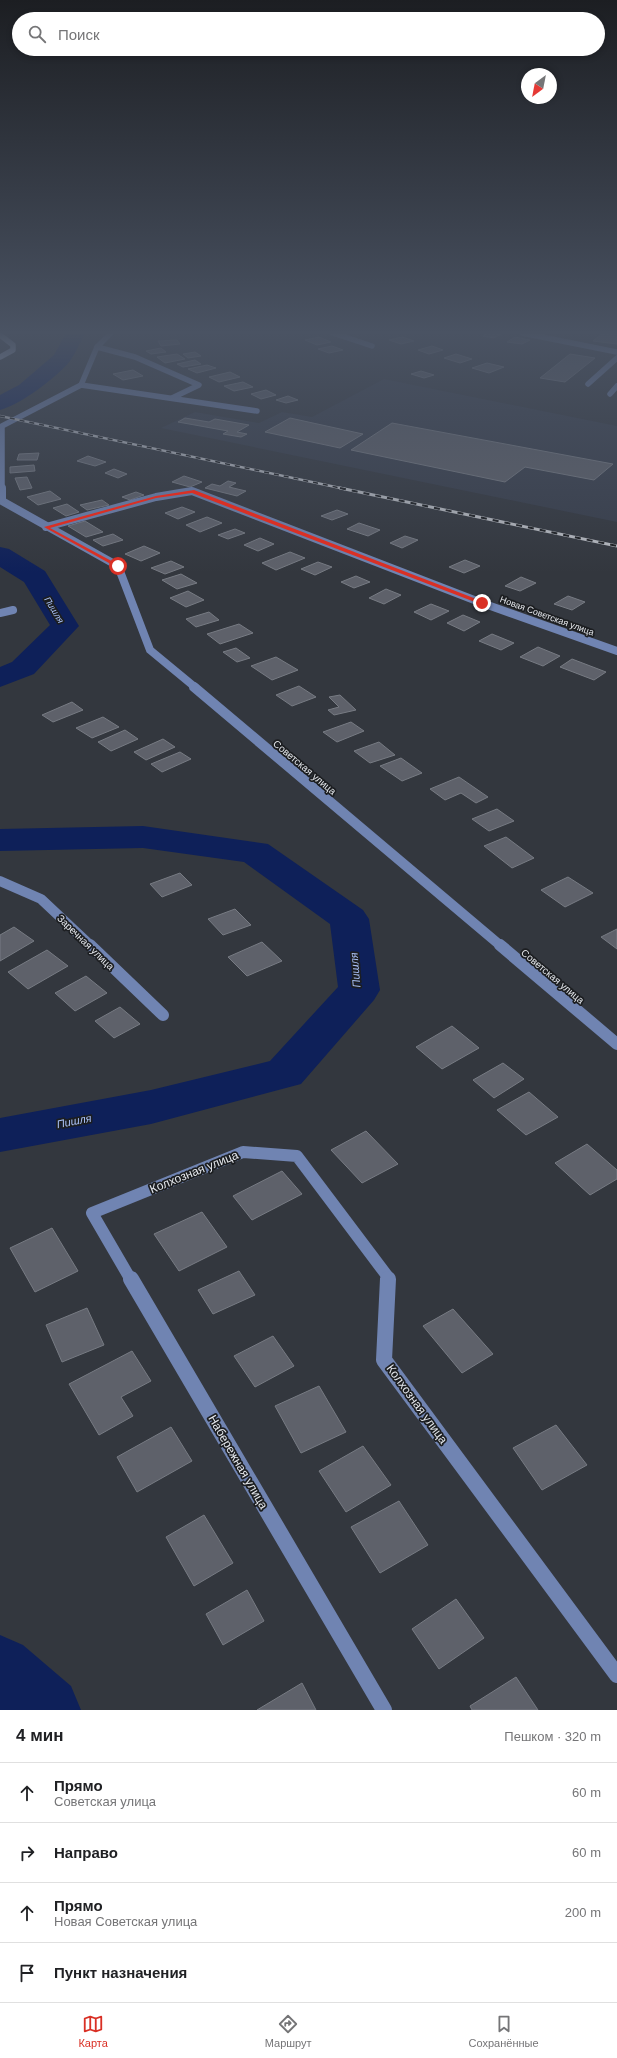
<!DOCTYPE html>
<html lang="ru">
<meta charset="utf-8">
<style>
:root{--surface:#fff;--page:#f6f6f6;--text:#202124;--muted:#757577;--line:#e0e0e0;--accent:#d93025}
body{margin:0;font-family:Helvetica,sans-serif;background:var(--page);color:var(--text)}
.compass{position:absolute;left:521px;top:68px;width:36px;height:36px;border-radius:50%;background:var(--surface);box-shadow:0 2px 6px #0003;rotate:212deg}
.stop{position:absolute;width:12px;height:12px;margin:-9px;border:3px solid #d93025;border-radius:50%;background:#fff}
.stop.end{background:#d93025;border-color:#fff;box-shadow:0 1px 4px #0008}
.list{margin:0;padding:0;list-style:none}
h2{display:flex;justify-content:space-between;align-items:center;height:52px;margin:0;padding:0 16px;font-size:17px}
h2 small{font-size:13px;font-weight:400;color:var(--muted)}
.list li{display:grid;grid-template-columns:26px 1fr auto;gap:12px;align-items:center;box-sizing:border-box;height:60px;padding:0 16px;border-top:1px solid var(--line)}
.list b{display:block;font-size:15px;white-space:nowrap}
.list p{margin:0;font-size:13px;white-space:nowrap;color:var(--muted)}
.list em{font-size:13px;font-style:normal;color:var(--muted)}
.icon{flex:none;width:22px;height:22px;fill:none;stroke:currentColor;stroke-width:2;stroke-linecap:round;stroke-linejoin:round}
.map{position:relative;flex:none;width:617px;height:1710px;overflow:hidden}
.search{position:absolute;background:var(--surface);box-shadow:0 2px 6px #0003;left:12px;right:12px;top:12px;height:44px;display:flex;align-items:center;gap:10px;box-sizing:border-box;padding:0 14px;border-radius:22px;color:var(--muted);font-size:15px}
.sheet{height:292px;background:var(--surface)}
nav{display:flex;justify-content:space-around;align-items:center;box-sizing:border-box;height:56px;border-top:1px solid var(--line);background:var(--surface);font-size:11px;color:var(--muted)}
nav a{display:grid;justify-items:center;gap:2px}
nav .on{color:var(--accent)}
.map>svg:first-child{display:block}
.built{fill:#383e4b}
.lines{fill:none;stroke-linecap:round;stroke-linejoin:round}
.river{fill:#0e2059;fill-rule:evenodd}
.building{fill:#5e616a;stroke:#777b83}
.minor-far4{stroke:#7084b2;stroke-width:5.5}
.minor-far3{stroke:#7084b2;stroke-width:8}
.minor-far2{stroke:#7084b2;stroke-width:10}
.minor-far1{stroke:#7084b2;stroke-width:12}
.minor{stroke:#7084b2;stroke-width:16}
.major{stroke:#c1d2f8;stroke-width:5.5}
.rail-far1-casing{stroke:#bbbec4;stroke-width:2.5}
.rail-casing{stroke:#bbbec4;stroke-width:3}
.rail-far1{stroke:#1c1e21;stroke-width:1.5;stroke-dasharray:5;stroke-linecap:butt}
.rail{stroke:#1c1e21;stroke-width:2;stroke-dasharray:6;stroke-linecap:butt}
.route{fill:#d93025}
.labels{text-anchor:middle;stroke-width:3.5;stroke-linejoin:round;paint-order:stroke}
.far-water-label{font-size:9px;font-style:italic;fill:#aac2f8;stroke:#1c1e21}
.far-street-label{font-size:9px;fill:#e5e8ed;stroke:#1c1e21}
.street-label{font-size:10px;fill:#e5e8ed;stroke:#1c1e21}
.water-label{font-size:11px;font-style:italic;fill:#aac2f8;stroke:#1c1e21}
.near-street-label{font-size:12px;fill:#e5e8ed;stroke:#1c1e21}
</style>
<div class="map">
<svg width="617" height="1710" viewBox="0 0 617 1710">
<rect width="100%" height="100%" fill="#33373e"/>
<!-- built -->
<path class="built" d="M384,379l233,47v96l-456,-94 34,-16 64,11 23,-11 30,5z"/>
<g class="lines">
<!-- river -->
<g class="river">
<path d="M66,333h19c-5,9 -9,20 -15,28 -13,16 -50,44 -70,49v-15l19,-10 35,-30z"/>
<path d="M0,547l9,2 36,22 34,55 -45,48 -34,13v-20l12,-5 38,-37 -26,-43 -24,-15z"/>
<path d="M143,826l125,18 95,66 6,9 11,71 -6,10 -73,84 -150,40 -151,28v-34l151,-28 119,-29 68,-74 -8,-63 -86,-62 -101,-14 -143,3v-22z"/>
<path d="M0,1635l23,10 48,41 10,24h-81z"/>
</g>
</g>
<!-- building -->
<g class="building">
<path d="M488,333h11l2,1 -7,4 -11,-2z"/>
<path d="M603,333h14v11l-24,-3z"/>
<path d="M319,337l12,5 -14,3 -12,-5z"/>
<path d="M402,337l12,4 -13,3 -12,-4z"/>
<path d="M515,337l15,3 -8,4 -15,-2z"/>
<path d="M177,340l3,4 -19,2 -3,-5z"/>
<path d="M332,346l11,4 -14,3 -11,-4z"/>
<path d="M432,346l11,4 -14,4 -11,-4z"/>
<path d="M161,348l5,4 -15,2 -5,-3z"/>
<path d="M195,352l6,4 -13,2 -5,-4z"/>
<path d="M177,354l8,5 -20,4 -8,-6z"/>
<path d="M456,354l16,5 -12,4 -16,-5z"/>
<path d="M570,354l25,4 -30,24 -25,-4z"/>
<path d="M195,360l6,4 -18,3 -6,-3z"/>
<path d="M487,363l17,4 -15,6 -17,-5z"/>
<path d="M207,365l9,3 -19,5 -9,-4z"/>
<path d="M133,370l10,6 -20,4 -10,-6z"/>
<path d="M421,371l13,4 -10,3 -13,-4z"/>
<path d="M230,372l10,5 -21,5 -10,-5z"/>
<path d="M243,382l10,5 -19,4 -10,-5z"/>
<path d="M266,390l10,5 -15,4 -10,-5z"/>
<path d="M288,396l10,4 -12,3 -10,-3z"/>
<path d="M185,418l24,4 6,-3 34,6 -12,7 10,2 -6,3 -18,-3 5,-3 -50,-9z"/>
<path d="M290,418l73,16 -23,14 -75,-16z"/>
<path d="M392,423l221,41 -19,16 -69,-13 -20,15 -154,-32z"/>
<path d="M39,453l-2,7h-20l2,-6z"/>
<path d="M88,456l18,6 -11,4 -18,-5z"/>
<path d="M34,465l1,6 -25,2v-6z"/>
<path d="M114,469l13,5 -9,4 -13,-5z"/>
<path d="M184,476l18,6 -12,5 -18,-5z"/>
<path d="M27,477l5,11 -12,2 -5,-12z"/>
<path d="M228,481l8,2 -7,4 17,4 -9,5 -32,-8 7,-4 8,2z"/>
<path d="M50,491l11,8 -23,6 -11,-8z"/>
<path d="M136,492l8,3 -14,5 -8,-3z"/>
<path d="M102,500l7,5 -22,5 -7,-5z"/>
<path d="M67,504l12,8 -13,4 -13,-8z"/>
<path d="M182,507l13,5 -17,7 -13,-6z"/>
<path d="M337,510l11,4 -16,6 -11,-4z"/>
<path d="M207,517l15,6 -22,9 -14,-7z"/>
<path d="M85,521l18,11 -17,5 -18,-11z"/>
<path d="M359,523l21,7 -12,6 -21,-7z"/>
<path d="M235,529l10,4 -17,6 -10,-4z"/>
<path d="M113,534l10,6 -20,6 -10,-6z"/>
<path d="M405,536l13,4 -16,8 -12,-5z"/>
<path d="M260,538l14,6 -16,7 -14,-6z"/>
<path d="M144,546l16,7 -19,8 -16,-7z"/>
<path d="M290,552l15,6 -29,12 -14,-7z"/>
<path d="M465,560l15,6 -16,7 -15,-6z"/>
<path d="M171,561l13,6 -19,7 -14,-6z"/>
<path d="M318,562l14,5 -17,8 -14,-6z"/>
<path d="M181,574l16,9 -20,6 -15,-9z"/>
<path d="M356,576l14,6 -16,6 -13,-6z"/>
<path d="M521,577l15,6 -16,8 -15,-5z"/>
<path d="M386,589l15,6 -17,9 -15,-6z"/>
<path d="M188,591l16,9 -18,7 -16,-9z"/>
<path d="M568,596l17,6 -13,8 -18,-6z"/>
<path d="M431,604l18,7 -18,9 -17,-8z"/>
<path d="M209,612l10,8 -23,7 -10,-8z"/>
<path d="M463,615l17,7 -16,9 -17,-8z"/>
<path d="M239,624l14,9 -33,11 -13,-10z"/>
<path d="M492,634l22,9 -13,7 -22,-9z"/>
<path d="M538,647l22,9 -17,10 -23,-9z"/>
<path d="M236,648l14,10 -13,4 -14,-10z"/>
<path d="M276,657l22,13 -26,10 -21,-14z"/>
<path d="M572,659l34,13 -12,8 -34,-13z"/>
<path d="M299,686l17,11 -24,9 -16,-11z"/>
<path d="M340,695l16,15 -22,5 -6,-5 11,-3 -10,-10z"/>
<path d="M72,702l11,8 -30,12 -11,-7z"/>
<path d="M103,717l16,10 -27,11 -16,-10z"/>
<path d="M351,722l13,9 -27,11 -14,-10z"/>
<path d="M125,730l13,9 -27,12 -13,-9z"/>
<path d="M163,739l12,8 -29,13 -12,-8z"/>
<path d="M379,742l16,13 -25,8 -16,-12z"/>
<path d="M180,752l11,7 -29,13 -11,-8z"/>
<path d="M401,758l21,15 -20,8 -22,-15z"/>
<path d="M459,777l29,20 -12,6 -15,-10 -16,7 -15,-11z"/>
<path d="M497,809l17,12 -25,10 -17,-12z"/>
<path d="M506,837l28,21 -22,10 -28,-22z"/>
<path d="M180,873l12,12 -30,12 -12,-13z"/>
<path d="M568,877l25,16 -28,14 -24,-17z"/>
<path d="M235,909l16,16 -28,10 -15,-16z"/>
<path d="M14,927l20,14 -34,20v-26z"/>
<path d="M617,929v20l-16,-12z"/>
<path d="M262,942l20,19 -35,15 -19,-19z"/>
<path d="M47,950l21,16 -40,23 -20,-17z"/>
<path d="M86,976l21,17 -32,18 -20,-18z"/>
<path d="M120,1007l20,17 -26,14 -19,-17z"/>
<path d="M452,1026l27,22 -37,21 -26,-22z"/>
<path d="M503,1063l21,16 -30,19 -21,-18z"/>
<path d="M529,1092l29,25 -32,18 -29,-25z"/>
<path d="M366,1131l32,33 -36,19 -31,-33z"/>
<path d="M587,1144l30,26v9l-27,16 -35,-32z"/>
<path d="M282,1171l20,23 -50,26 -19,-24z"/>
<path d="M202,1212l25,35 -48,24 -25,-37z"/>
<path d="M52,1228l26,43 -43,21 -25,-44z"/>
<path d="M239,1271l16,24 -42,19 -15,-24z"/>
<path d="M87,1308l17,37 -42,17 -16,-37z"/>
<path d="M453,1309l40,45 -31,19 -39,-47z"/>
<path d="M273,1336l21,30 -39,21 -21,-31z"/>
<path d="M132,1351l19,30 -30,16 12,19 -34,19 -30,-51z"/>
<path d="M319,1386l27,46 -45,21 -26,-47z"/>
<path d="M556,1425l31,40 -45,25 -29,-42z"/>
<path d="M171,1427l21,34 -55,31 -20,-35z"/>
<path d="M363,1446l28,39 -45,27 -27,-41z"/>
<path d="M399,1501l29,44 -48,28 -29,-46z"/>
<path d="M204,1515l29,48 -39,23 -28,-49z"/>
<path d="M247,1590l17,31 -41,24 -17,-31z"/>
<path d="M456,1599l28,39 -45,31 -27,-40z"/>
<path d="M516,1677l22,33h-66l-2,-4z"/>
<path d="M302,1683l14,27h-59z"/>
</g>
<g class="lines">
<!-- minor-far4 -->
<g class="minor-far4">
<path d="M333,333l39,13"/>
<path d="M522,333l95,19"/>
<path d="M97,347l38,10 64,28 -27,13"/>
<path d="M588,384l29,-26"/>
<path d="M81,385l16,-38 14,-14"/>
<path d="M610,394l7,-8"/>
<path d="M2,489v-63l79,-41 176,26"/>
</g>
<!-- minor-far3 -->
<g class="minor-far3">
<path d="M2,488v13l116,65 32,84 46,38"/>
<path d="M46,527l110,-30 36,-6 290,112 135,48"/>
<path d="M0,613l13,-3"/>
</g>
<!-- minor-far2 -->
<g class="minor-far2">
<path d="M194,687l307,259"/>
<path d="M0,881l41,18 50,47"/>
</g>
<!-- minor-far1 -->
<g class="minor-far1">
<path d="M90,945l73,70"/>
<path d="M500,945l117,99"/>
<path d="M131,1280l-39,-67 151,-61 54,4 91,121v3"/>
</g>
<!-- minor -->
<g class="minor">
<path d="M131,1279l253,431"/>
<path d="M388,1279l-4,81 233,315"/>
</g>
<!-- major -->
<path class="major" d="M0,335l13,10v5l-13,7"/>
<defs>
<path id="rail-far1" d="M0,416l345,73"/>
<path id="rail" d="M340,488l277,58"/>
</defs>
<!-- rail-far1 casing -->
<use href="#rail-far1" class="rail-far1-casing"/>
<!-- rail casing -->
<use href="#rail" class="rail-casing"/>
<!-- rail-far1 -->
<use href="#rail-far1" class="rail-far1"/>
<!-- rail -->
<use href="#rail" class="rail"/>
</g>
<!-- sky -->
<linearGradient id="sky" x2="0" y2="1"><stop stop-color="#1c1e22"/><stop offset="0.58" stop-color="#4a5363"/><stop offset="1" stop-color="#4a5363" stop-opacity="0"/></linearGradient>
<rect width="617" height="573" fill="url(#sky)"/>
<!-- route -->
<path class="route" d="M194,490l290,112v1l-4,1 -288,-111 -36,5 -106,30 69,37 -1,3 -74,-41 112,-31z"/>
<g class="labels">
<!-- far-water labels -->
<g class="far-water-label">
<text transform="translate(54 610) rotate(59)" y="3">Пишля</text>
</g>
<!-- far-street labels -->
<g class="far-street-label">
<text transform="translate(547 616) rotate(20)" y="3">Новая Советская улица</text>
</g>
<!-- street labels -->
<g class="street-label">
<text transform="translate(305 767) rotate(40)" y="4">Советская улица</text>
<text transform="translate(86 942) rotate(44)" y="4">Заречная улица</text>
<text transform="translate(553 976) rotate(40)" y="4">Советская улица</text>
</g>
<!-- water labels -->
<g class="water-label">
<text transform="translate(355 970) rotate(-95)" y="4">Пишля</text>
<text transform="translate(74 1121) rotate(-11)" y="4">Пишля</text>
</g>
<!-- near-street labels -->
<g class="near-street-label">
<text transform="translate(194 1172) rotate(-22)" y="4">Колхозная улица</text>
<text transform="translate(417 1404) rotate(54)" y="4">Колхозная улица</text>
<text transform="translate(238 1462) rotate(60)" y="4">Набережная улица</text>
</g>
</g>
</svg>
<svg class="compass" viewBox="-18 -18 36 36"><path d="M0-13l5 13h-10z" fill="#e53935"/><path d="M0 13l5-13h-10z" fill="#757577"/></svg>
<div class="stop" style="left:118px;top:566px"></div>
<div class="stop end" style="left:482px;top:603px"></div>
<div class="search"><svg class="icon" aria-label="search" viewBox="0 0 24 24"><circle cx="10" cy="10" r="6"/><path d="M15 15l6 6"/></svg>Поиск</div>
</div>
<section class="sheet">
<h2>4 мин<small>Пешком · 320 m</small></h2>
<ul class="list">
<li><svg class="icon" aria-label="ahead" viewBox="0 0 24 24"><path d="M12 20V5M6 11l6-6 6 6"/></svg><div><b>Прямо</b><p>Советская улица</p></div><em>60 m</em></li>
<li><svg class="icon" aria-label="right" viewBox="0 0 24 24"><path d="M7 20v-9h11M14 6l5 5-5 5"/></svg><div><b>Направо</b></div><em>60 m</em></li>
<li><svg class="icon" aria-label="ahead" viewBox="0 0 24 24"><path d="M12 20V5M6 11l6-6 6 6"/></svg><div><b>Прямо</b><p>Новая Советская улица</p></div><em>200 m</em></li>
<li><svg class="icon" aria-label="arrive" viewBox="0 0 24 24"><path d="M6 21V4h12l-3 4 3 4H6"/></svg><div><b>Пункт назначения</b></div></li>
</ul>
</section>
<nav>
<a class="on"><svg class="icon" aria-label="map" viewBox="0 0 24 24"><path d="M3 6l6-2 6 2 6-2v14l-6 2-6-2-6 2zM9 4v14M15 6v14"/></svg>Карта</a>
<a><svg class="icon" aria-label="directions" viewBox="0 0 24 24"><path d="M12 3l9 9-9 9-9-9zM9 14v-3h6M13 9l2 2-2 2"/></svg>Маршрут</a>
<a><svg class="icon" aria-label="saved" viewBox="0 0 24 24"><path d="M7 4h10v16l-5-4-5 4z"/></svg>Сохранённые</a>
</nav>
